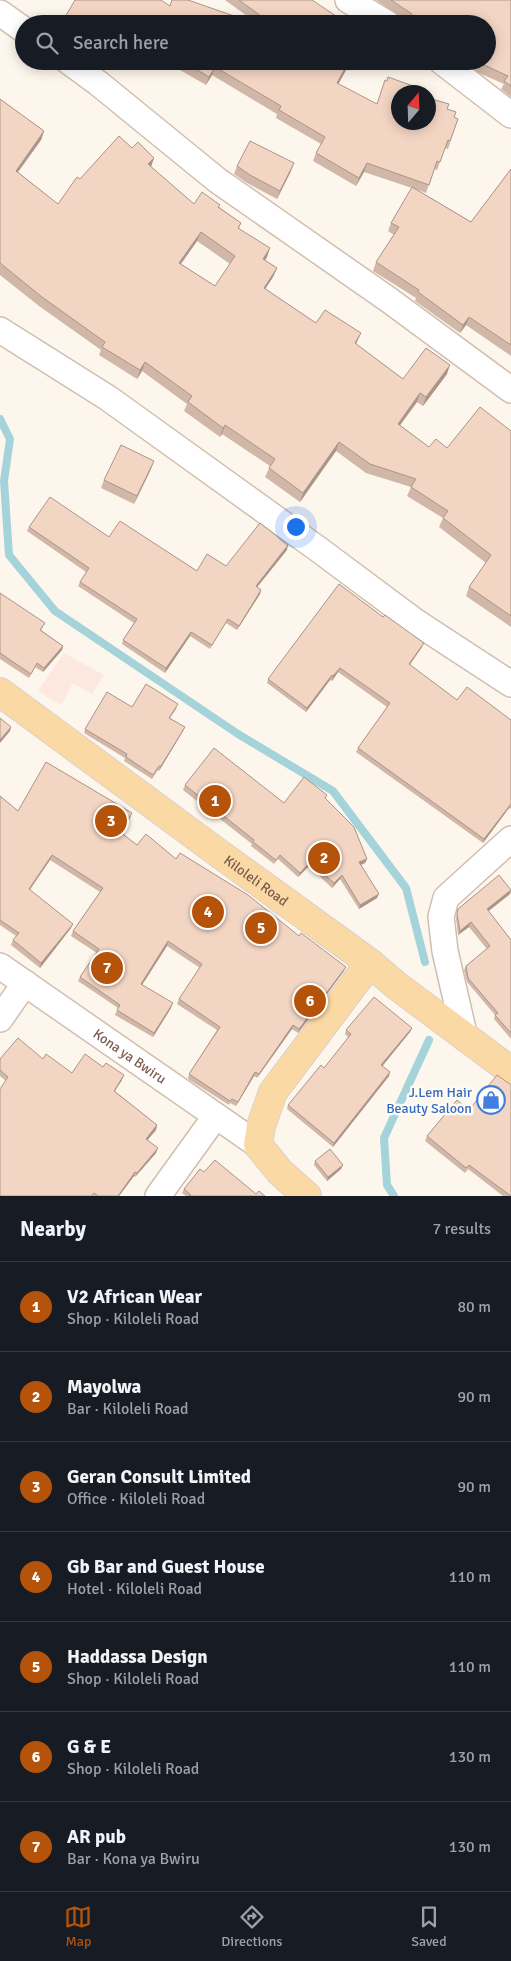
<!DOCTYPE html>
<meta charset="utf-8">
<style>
:root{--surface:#171b24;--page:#20242c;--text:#f1f3f6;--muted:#9ea1a6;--line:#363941;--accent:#b45309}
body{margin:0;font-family:Signika,sans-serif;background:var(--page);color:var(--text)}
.compass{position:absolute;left:391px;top:85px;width:45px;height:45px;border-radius:50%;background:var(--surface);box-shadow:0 2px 12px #0003;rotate:19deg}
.you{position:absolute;left:295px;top:526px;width:18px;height:18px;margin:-12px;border:4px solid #fff;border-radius:50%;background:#1a73e8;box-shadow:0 0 0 8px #1a73e833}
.badge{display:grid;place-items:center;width:32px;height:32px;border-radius:50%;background:var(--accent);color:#fff;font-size:16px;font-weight:700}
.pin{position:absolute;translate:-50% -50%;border:2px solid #fff;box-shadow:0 1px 5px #0006}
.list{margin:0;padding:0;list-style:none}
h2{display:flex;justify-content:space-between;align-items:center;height:65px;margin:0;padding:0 20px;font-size:21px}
h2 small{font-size:16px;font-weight:400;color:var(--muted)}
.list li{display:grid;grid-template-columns:32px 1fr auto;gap:15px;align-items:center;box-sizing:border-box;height:90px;padding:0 20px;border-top:1px solid var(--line)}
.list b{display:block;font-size:19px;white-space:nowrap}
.list p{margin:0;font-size:16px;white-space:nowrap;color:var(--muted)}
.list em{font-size:16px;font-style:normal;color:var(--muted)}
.icon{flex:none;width:28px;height:28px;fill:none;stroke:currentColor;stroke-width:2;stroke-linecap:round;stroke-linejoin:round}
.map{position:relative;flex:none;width:511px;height:1196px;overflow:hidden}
.search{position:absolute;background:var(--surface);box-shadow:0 2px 12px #0003;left:15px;right:15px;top:15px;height:55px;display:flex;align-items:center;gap:12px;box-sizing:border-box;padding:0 18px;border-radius:28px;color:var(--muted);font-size:19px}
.sheet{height:695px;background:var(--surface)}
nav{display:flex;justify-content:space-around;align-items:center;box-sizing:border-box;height:70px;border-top:1px solid var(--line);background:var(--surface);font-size:14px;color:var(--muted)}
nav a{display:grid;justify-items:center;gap:2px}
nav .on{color:var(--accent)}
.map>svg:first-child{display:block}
.commercial{fill:#fde8e0}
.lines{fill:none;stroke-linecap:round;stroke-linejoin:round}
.stream{stroke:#a5d3da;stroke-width:8}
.minor-casing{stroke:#d1beb0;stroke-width:28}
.major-casing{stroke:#dad1cd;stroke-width:30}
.minor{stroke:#fff;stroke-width:25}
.major{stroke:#fbd9a5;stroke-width:28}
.wall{fill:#d1b7a8;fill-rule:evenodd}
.shaded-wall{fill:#aa9588}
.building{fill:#f3d5c3;stroke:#aa9588;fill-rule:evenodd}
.labels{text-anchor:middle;stroke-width:5;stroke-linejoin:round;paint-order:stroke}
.street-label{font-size:14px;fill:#7a5c4d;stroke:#fffaf3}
.shop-label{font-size:14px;fill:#366cbe;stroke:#fffaf3;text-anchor:end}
</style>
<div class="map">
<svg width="511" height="1196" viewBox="0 0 511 1196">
<rect width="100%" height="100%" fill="#fdf6ec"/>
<!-- commercial -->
<path class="commercial" d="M64,653l40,22 -12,19 -19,-11 -12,22 -23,-14z"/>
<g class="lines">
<!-- stream -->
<g class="stream">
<path d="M0,419l10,20 -6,42 5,74 46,56 183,123 95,57 73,97 19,74"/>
<path d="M394,1196l-7,-11 -3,-47 45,-98"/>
</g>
<defs>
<g id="minor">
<path d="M348,0l40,24"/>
<path d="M0,13l24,17"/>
<path d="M68,61l30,22 119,97 172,120 122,90"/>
<path d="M441,61l70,54"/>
<path d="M0,330l108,68 210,151 98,73 95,62"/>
<path id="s1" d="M0,966l258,179"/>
<path d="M0,1019l25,-36"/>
<path d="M465,1038l-20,-87 -4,-34 5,-19 65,-59"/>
<path d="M158,1196l57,-79"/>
</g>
<g id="major">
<path id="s2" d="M0,692l217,160 153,111 27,23 114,85"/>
<path d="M307,1196l-27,-24 -22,-27 3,-19 12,-34 97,-129"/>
</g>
</defs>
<!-- minor casing -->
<use href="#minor" class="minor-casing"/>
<!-- major casing -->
<use href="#major" class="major-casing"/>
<!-- minor -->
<use href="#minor" class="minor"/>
<!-- major -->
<use href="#major" class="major"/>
</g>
<!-- wall -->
<g class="wall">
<path d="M225,0h87l23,18 11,6h-88z"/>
<path d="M376,0h135v97l-10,-8 3,-5 -25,-11 -14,-12h22v-37h-81l1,-3z"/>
<path d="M170,6l87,18h-196z"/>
<path d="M169,61h182l-13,23 38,20 38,-12 33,17 7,8 4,2 -10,30 -3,-1 -8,22 -3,-1 -8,24 -10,-4 55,33 40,-53v187l-45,-31 -6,8 -45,-32 1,-3 -43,-27 3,-9 18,-27 -6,-4 3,-8 21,-35 -48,-16 -8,14 -43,-25 3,-8 5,-9 -45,-26 1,-4 -65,-39 -6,10 -38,-22z"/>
<path d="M0,99l44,32 -3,9 -23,32 40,32 22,-25 71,-12 43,37 26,1 -1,2 22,16 -2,5 28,29 -2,3 12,8 -4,9 -8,12 51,34 41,19 -1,2 47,35 44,-5 -24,32 -6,-4 -17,23 29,22 18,1 64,-17v196l-45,-31 3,-9 17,-24 -47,-36 4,-9 -36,-22 4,-9 -45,-14 -30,-22 -36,51 -35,-25 5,-11 -48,-32 -2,3 -36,-26 3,-7 -45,-33 -5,8 -38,-24 2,-5 -62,-44 -39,-31zM197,241l33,23 -15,22 -34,-22z"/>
<path d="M237,166l54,5 -14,28 -30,-16 -13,-9z"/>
<path d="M151,469l-17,35 -33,-16 3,-8z"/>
<path d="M29,527l80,10 88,34 29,-5 61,-16 -30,37 4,3 -1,4 -23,36 -11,-7 -16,26 -20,-13 -25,37 -43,-29 1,-4 11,-17 -56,-37 2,-4 6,-10 -59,-41z"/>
<path d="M0,593l43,34 -2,3 22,16 -1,4 -19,22 -8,-5 -6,11 -29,-19z"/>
<path d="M422,647l-12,18 47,35 54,20v89l-2,-1 -26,35 -127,-91 2,-4 29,-41 -49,-35 -6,9 -2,-1 -24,32 -39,-29 1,-4z"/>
<path d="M132,707l45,1 -7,10 15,9 -2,4 -24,40 -1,-1 -6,9 -28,-18 1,-3 -41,-25 1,-4z"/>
<path d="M185,785l99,18 42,-4 41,60 -2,4 -4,2 16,33 -18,11 -19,-30 -8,9 -23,-22 -11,11 -20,-18 -4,5 -23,-18 1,-2 -69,-54z"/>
<path d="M0,796l18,15 112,7 -9,15 16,12 39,14 168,112 -46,62 -6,-4 -35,49 -3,-2 -18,30 -6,-3 -1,2 -41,-26 1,-5 28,-44 -40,-26 2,-5 21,-31 -33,-22 -25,39 29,23 -18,29 -38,-22 3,-7 -40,-27 2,-4 17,-24 -26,-17 2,-5 27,-39 -50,-32 -20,30 41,38 -31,40 -29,-23 2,-5 3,-4 -16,-11z"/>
<path d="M511,889l-1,5 -22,17 23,29v99l-17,-20 1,-4 -28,-33 -3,-12 2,-4 21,-17 -18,-22 -11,8 -2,-17 2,-9z"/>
<path d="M412,1028l-2,4 -28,34 7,10 -56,71 -46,-38 1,-4 36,-37 25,-30 -4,-4 1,-4z"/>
<path d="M0,1059h43l29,14 31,-6 19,13 -7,11 42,34 -1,5 -9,10 9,13 -21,24 -1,-1 -15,20h-119l6,-115 -6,-5z"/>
<path d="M457,1100l54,96h-8l-35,-27 -3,4 -40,-32 2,-5z"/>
<path d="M315,1161l26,8 -14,12 -13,-16z"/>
<path d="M204,1172l52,22 9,2h-79l-4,-3 2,-4z"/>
</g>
<!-- shaded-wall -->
<g class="shaded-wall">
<path d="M349,61h2l-17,31 3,-9z"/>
<path d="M215,67l-3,8 -6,10 3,-8z"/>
<path d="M44,131l-3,9 -29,40 4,-9z"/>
<path d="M154,158l-3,9 -3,-3z"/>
<path d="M294,163l-3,8 -14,28 3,-8z"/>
<path d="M367,163l-3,9 -8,14 3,-8z"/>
<path d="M201,232l-4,9 -22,31 4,-9z"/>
<path d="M270,248l-3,9 -7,11 3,-9z"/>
<path d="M277,268l-4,9 -13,20 4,-9z"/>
<path d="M469,317l-3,8 -6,8 3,-8z"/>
<path d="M361,333l-4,9 -6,10 4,-9z"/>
<path d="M145,362l-3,9 -5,8 3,-9z"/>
<path d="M450,365l-3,9 -24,32 3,-9z"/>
<path d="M420,393l-3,9 -22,30 3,-8z"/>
<path d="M225,425l-3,9 -2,3 3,-9z"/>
<path d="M339,442l-3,9 -36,51 3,-9z"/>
<path d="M154,461l-3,8 -17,35 3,-8z"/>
<path d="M288,545l-1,5 -33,41 2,-5z"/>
<path d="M261,590l-1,4 -23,36 2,-4z"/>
<path d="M191,632l-1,4 -25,37 1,-5z"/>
<path d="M424,643l-2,4 -15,21 2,-4z"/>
<path d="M63,646l-1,4 -19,22 1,-4z"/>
<path d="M340,668l-2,4 -6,9 1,-5z"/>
<path d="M332,675l-2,5 -24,32 1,-4z"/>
<path d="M11,727l-1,4 -10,12v-3z"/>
<path d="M185,727l-2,4 -24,40 2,-5z"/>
<path d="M511,804l-2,4 -26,35 1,-4z"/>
<path d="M132,813l-2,5 -11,19 1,-5z"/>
<path d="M52,855l-2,5 -23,33 2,-4z"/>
<path d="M367,859l-2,4 -8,3 2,-4z"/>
<path d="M310,862l-1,4 -11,11 2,-4z"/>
<path d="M342,875l-2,4 -8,9 2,-5z"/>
<path d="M511,890l-1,4 -25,20 2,-5z"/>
<path d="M379,894l-2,4 -18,11 1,-4z"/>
<path d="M471,922l-2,5 -11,8 2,-4z"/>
<path d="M73,924l-2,4 -31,40 1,-5z"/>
<path d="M168,941l-1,5 -27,42 1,-4z"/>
<path d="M346,967l-2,4 -46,62 1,-4z"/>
<path d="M173,1003l-2,5 -18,29 1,-4z"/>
<path d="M293,1025l-1,4 -35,49 2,-4z"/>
<path d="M412,1028l-2,4 -30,37 1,-4z"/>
<path d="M255,1072l-1,4 -18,30 2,-4z"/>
<path d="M390,1072l-1,4 -56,71 1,-4z"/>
<path d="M124,1075l-2,5 -10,15 2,-4z"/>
<path d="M157,1125l-1,5 -11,13 1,-4z"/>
<path d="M158,1148l-2,5 -21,24 2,-4z"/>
<path d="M343,1165l-2,4 -14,12 1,-4z"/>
<path d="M135,1172l-1,4 -15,20h-1z"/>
</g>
<!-- building -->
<g class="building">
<path d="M75,0h86l9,6 2,-6h16l69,24h-122l-11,-7 -3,7h-60z"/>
<path d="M239,0h73l24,16 -1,2 11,6h-74z"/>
<path d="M391,0h120v86l-7,-5 4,-5 -26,-12 -4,-3h9v-37h-73l-6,-5 4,-5z"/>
<path d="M182,61h167l-12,22 40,21 8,-24 2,1 1,-4 28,10 -2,5h-16v30h30v-24l21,6 -2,5 9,3 -2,5 4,2 -8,22 -2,-1 -8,22 -3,-1 -8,24 -62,-22 -8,15 -43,-25 9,-16 -46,-27 2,-4 -66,-39 -6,10z"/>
<path d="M0,99l44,32 -28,40 42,33 19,-27 3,2 39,-43 13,12 6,-6 16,16 -6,6 46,40 8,-12 18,13 -2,2 23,16 -3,5 32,20 -7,11 14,9 -13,20 52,35 9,-13 36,23 -6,10 48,36 23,-31 24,17 -24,32 -6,-4 -22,31 31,23 7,-8 11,9 33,-41 31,24v185l-42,-29 22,-32 -48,-37 5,-7 -37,-24 5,-8 -46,-15 -31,-22 -36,51 -34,-25 6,-9 -50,-34 -2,3 -35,-26 4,-6 -47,-34 -5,8 -38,-23 3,-5 -63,-45 -42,-34zM201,232l34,24 -20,30 -36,-23z"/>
<path d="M250,141l44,22 -14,28 -30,-16 -13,-9z"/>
<path d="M511,169v176l-42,-28 -6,8 -45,-33 1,-2 -43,-28 23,-35 -8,-4 21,-36 59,35z"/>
<path d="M121,445l33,16 -17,35 -33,-16z"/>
<path d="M50,497l59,40 11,-16 77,50 10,-17 19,12 34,-43 28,22 -32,41 5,4 -22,36 -11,-7 -16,26 -21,-13 -25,36 -43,-28 14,-21 -57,-37 9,-14 -60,-41z"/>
<path d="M339,584l44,33 2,-2 39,28 -15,21 48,36 10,-13 44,33v84l-27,35 -126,-91 32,-45 -50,-35 -7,8 -1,-1 -25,33 -39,-29z"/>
<path d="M0,593l45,30 -5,7 23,16 -19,22 -7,-5 -6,11 -31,-21z"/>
<path d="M146,684l32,20 -9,14 16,9 -24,39h-2l-6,9 -27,-18 1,-3 -42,-25 22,-37 25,15z"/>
<path d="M0,718l11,9 -11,13z"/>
<path d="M214,748l70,55 20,-26 23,18 -2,3 29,29 13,32 -8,3 20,32 -19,11 -18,-30 -8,8 -24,-21 -10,11 -20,-18 -4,5 -23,-18 1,-2 -69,-55z"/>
<path d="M46,762l86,51 -12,19 17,13 9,-11 30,25 4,-6 68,42 51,41 2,-3 45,34 -47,62 -6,-4 -34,49 -4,-2 -17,30 -6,-3 -2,2 -41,-27 31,-47 -41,-28 23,-35 -34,-23 -27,43 32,19 -19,30 -37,-23 3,-5 -40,-28 19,-28 -26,-18 30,-43 -51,-33 -23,34 44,35 -32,39 -28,-23 6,-7 -19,-13v-124l18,15z"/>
<path d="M499,875l12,15 -24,19 24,31v93l-16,-18 3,-2 -30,-35 -2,-12 24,-20 -19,-24 -11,9 -3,-17 1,-5z"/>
<path d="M374,997l38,31 -31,37 9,7 -56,71 -46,-38 33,-40 3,3 27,-34 -5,-4z"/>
<path d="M18,1038l25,21 3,-5 26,19 13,-19 18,13 3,-4 18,12 -10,16 43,34 -11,14 12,9 -21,25 -2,-1 -17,24h-20l-4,-3 -3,3h-91v-107l8,-12 -8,-7v-11z"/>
<path d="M497,1075l14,10v111l-42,-31 -3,3 -39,-32 30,-36 12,10z"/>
<path d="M330,1149l13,16 -15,12 -13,-16z"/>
<path d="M215,1160l41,34 3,-3 6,5h-76l2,-1 -7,-6 16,-20 4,3z"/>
</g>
<!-- icons -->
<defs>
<symbol id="shop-ring" viewBox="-11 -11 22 22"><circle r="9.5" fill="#fffaf3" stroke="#3f7fe0" stroke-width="1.5"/><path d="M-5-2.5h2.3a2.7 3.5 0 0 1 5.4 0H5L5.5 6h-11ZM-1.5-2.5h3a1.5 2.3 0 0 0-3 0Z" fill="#3f7fe0"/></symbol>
</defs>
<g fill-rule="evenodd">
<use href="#shop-ring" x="475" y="1084" width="32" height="32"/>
</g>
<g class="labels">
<!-- street labels -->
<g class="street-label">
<text dy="5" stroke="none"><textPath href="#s2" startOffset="318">Kiloleli Road</textPath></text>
<text dy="5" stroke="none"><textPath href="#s1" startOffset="158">Kona ya Bwiru</textPath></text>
</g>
<!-- shop labels -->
<g class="shop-label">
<text x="472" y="1097">J.Lem Hair<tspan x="472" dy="16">Beauty Saloon</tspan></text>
</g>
</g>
</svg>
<svg class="compass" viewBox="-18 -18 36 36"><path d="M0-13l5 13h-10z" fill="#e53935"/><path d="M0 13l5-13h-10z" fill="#9ea1a6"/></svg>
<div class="you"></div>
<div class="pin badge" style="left:215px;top:801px">1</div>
<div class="pin badge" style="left:324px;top:858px">2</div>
<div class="pin badge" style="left:111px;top:821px">3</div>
<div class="pin badge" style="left:208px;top:912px">4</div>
<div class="pin badge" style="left:261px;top:928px">5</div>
<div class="pin badge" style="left:310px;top:1001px">6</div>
<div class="pin badge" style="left:107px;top:968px">7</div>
<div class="search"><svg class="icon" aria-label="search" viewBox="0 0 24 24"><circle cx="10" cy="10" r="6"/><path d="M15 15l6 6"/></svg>Search here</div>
</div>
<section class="sheet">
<h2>Nearby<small>7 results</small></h2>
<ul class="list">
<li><span class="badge">1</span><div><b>V2 African Wear</b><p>Shop · Kiloleli Road</p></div><em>80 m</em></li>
<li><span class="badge">2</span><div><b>Mayolwa</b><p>Bar · Kiloleli Road</p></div><em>90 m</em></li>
<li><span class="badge">3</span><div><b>Geran Consult Limited</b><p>Office · Kiloleli Road</p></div><em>90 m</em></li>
<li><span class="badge">4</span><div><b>Gb Bar and Guest House</b><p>Hotel · Kiloleli Road</p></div><em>110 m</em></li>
<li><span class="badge">5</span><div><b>Haddassa Design</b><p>Shop · Kiloleli Road</p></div><em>110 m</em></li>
<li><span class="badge">6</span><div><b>G &amp; E</b><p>Shop · Kiloleli Road</p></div><em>130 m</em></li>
<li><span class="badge">7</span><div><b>AR pub</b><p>Bar · Kona ya Bwiru</p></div><em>130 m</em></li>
</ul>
</section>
<nav>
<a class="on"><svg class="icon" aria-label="map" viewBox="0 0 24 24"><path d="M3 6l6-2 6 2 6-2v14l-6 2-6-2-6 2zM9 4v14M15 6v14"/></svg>Map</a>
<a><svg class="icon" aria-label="directions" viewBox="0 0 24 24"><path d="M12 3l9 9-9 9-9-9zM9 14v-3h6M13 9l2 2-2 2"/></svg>Directions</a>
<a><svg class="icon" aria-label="saved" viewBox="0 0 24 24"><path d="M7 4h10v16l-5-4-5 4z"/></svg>Saved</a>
</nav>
